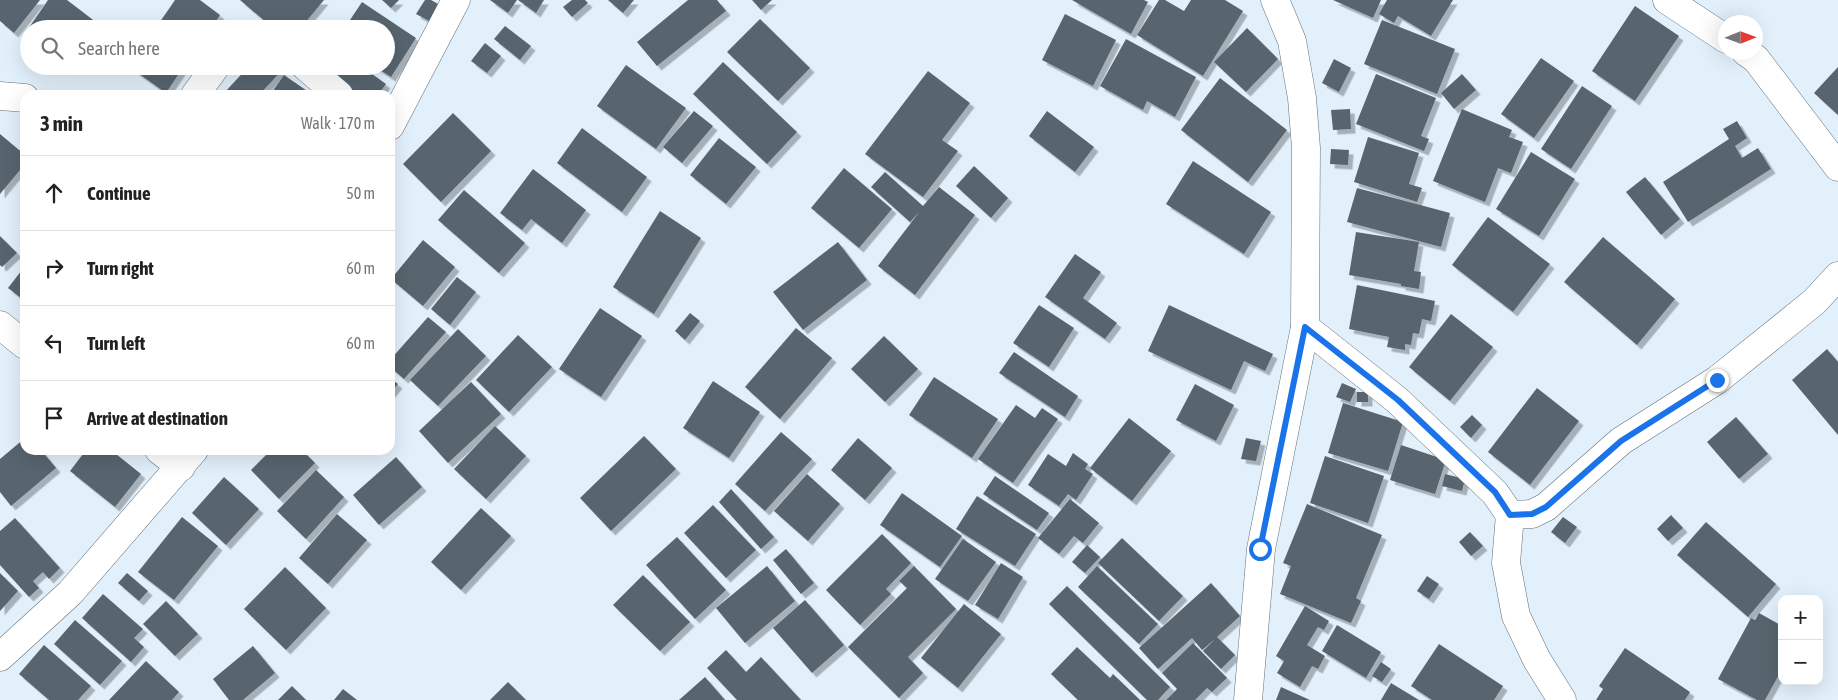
<!DOCTYPE html>
<meta charset="utf-8">
<style>
:root{--surface:#fff;--page:#f6f6f6;--text:#222;--muted:#767676;--line:#e0e0e0}
body{margin:0;font-family:"Asap Condensed",sans-serif;background:var(--page);color:var(--text)}
.controls{position:absolute;right:15px;bottom:15px;display:grid;overflow:hidden;border-radius:10px;box-shadow:0 5px 20px #0002}
.controls button{width:45px;height:45px;display:grid;place-items:center;padding:0;border:0;border-bottom:1px solid var(--line);background:var(--surface);color:var(--text);font:25px sans-serif}
.compass{position:absolute;left:1718px;top:15px;width:45px;height:45px;border-radius:50%;background:var(--surface);box-shadow:0 5px 20px #0002;rotate:89deg}
.stop{position:absolute;width:15px;height:15px;margin:-11px;border:4px solid #1a73e8;border-radius:50%;background:#fff}
.stop.end{background:#1a73e8;border-color:#fff;box-shadow:0 1px 5px #0008}
.list{margin:0;padding:0;list-style:none}
h2{display:flex;justify-content:space-between;align-items:center;height:65px;margin:0;padding:0 20px;font-size:21px}
h2 small{font-size:16px;font-weight:400;color:var(--muted)}
.list li{display:grid;grid-template-columns:32px 1fr auto;gap:15px;align-items:center;box-sizing:border-box;height:75px;padding:0 20px;border-top:1px solid var(--line)}
.list b{display:block;font-size:19px;white-space:nowrap}
.list em{font-size:16px;font-style:normal;color:var(--muted)}
.icon{flex:none;width:28px;height:28px;fill:none;stroke:currentColor;stroke-width:2;stroke-linecap:round;stroke-linejoin:round}
.map{position:relative;flex:none;width:1838px;height:700px;overflow:hidden}
.search{position:absolute;background:var(--surface);box-shadow:0 5px 20px #0002;left:20px;top:20px;width:375px;height:55px;display:flex;align-items:center;gap:12px;box-sizing:border-box;padding:0 18px;border-radius:28px;color:var(--muted);font-size:19px}
.panel{position:absolute;background:var(--surface);box-shadow:0 5px 20px #0002;left:20px;top:90px;width:375px;height:365px;border-radius:15px}
.map>svg:first-child{display:block}
.building{fill:#59656e;filter:url(#shadow)}
.lines{fill:none;stroke-linecap:round;stroke-linejoin:round}
.minor-casing{stroke:#636f78;stroke-width:29}
.tertiary-casing{stroke:#636f78;stroke-width:29}
.minor{stroke:#fff;stroke-width:28}
.tertiary{stroke:#fff;stroke-width:28}
.route{stroke:#1a73e8;stroke-width:6}
</style>
<div class="map">
<svg width="1838" height="700" viewBox="0 0 1838 700">
<defs>
<filter id="shadow"><feDropShadow dx="4.5" dy="4.5" stdDeviation="0" flood-color="#0004"/></filter>
</defs>
<rect width="100%" height="100%" fill="#e2f0fb"/>
<!-- building -->
<g class="building">
<path d="M0,0h40l-26,33 -14,-12z"/>
<path d="M48,0h19l38,29h-77z"/>
<path d="M175,0h25l20,15 -9,14h-56z"/>
<path d="M240,0h84l-24,29h-26z"/>
<path d="M382,0h17l-8,8z"/>
<path d="M425,0h6l9,5 -9,17 -15,-8z"/>
<path d="M490,0h27l-9,13z"/>
<path d="M518,0h26l-8,13z"/>
<path d="M572,0h13l3,3 -16,14 -9,-10z"/>
<path d="M608,0h26l-11,13z"/>
<path d="M688,0h29l9,11 -69,55 -20,-24z"/>
<path d="M752,0h20l-11,10z"/>
<path d="M1072,0h72l4,2 -17,32z"/>
<path d="M1159,0h6l19,11 7,-11h34l18,11 -40,65 -66,-41z"/>
<path d="M1333,0h48l-8,18z"/>
<path d="M1387,0h66l-22,36 -33,-20 -4,7 -15,-9z"/>
<path d="M362,2l54,36 -25,39 -17,-11h12v-37h-42z"/>
<path d="M1635,6l44,30 -44,65 -43,-30z"/>
<path d="M1065,14l51,26 -23,46 -51,-26z"/>
<path d="M760,19l50,49 -32,33 -51,-49z"/>
<path d="M1382,20l73,29 -18,45 -73,-30z"/>
<path d="M505,26l26,20 -11,14 -26,-21z"/>
<path d="M1247,28l31,31 -32,33 -32,-30z"/>
<path d="M1126,39l70,38 -21,40 -28,-16 -4,9 -43,-24z"/>
<path d="M485,43l16,13 -14,17 -16,-12z"/>
<path d="M1541,58l33,23 -40,57 -33,-24z"/>
<path d="M1334,59l17,9 -12,24 -17,-9z"/>
<path d="M723,62l74,70 -30,32 -74,-70z"/>
<path d="M626,65l60,43 -30,41 -59,-43z"/>
<path d="M128,66h56l-18,27z"/>
<path d="M249,66h37l-27,29h-31l-3,-3z"/>
<path d="M331,66h30l25,18 -8,11h-26l-27,-20z"/>
<path d="M1838,67v48l-24,-22z"/>
<path d="M928,71l42,32 -28,37 16,11 -35,46 -58,-43z"/>
<path d="M1376,74l60,24 -15,38 8,3 -5,12 -68,-27z"/>
<path d="M1462,74l14,16 -22,19 -13,-16z"/>
<path d="M284,75l29,20h-43z"/>
<path d="M1220,78l67,52 -39,52 -67,-52z"/>
<path d="M1582,86l30,20 -41,63 -30,-20z"/>
<path d="M1350,109l1,20 -18,1 -2,-20z"/>
<path d="M1462,109l50,21 -3,7 14,5 -12,31 -13,-5 -13,34 -52,-21z"/>
<path d="M694,111l19,15 -31,37 -19,-16z"/>
<path d="M1047,111l47,36 -19,25 -46,-36z"/>
<path d="M453,113l38,38 -50,51 -38,-38z"/>
<path d="M1737,121l10,17 -12,8 7,12 16,-10 13,21 -83,53 -25,-40 66,-43 -6,-10z"/>
<path d="M582,128l65,49 -25,35 -65,-49z"/>
<path d="M0,134l25,21v9l-25,30z"/>
<path d="M1368,137l51,16 -10,31 13,4 -5,14 -63,-20z"/>
<path d="M719,138l37,29 -30,37 -36,-29z"/>
<path d="M1331,149l18,1 -1,15 -18,-1z"/>
<path d="M1531,152l44,27 -36,57 -43,-27z"/>
<path d="M1193,161l78,51 -27,42 -78,-50z"/>
<path d="M974,166l34,32 -17,20 -35,-32z"/>
<path d="M844,168l48,41 -33,39 -48,-40z"/>
<path d="M533,169l53,41 -24,33 -31,-24 -9,11 -22,-17z"/>
<path d="M885,172l38,34 16,-19 36,28 -60,80 -37,-29 42,-55 -10,11 -39,-35z"/>
<path d="M1645,177l35,42 -19,16 -35,-43z"/>
<path d="M1357,188l93,25 -9,34 -94,-25z"/>
<path d="M464,190l61,53 -26,30 -61,-53z"/>
<path d="M660,211l41,27 -47,76 -41,-27z"/>
<path d="M1488,217l62,47 -37,48 -61,-47z"/>
<path d="M1356,232l63,10 -5,29 7,1 -2,17 -18,-3v-2l-52,-9z"/>
<path d="M0,236l17,17 -15,14 -2,-2z"/>
<path d="M1603,237l72,62 -38,46 -73,-63z"/>
<path d="M423,240l32,27 -32,39 -32,-27z"/>
<path d="M838,242l29,38 -64,50 -30,-38z"/>
<path d="M1075,254l26,18 -18,26 34,25 -12,16 -60,-42z"/>
<path d="M25,266v35l-17,-13z"/>
<path d="M457,277l19,15 -26,33 -19,-16z"/>
<path d="M1357,285l78,16 -4,20 -9,-2 -3,15 -6,-1 -2,12 -6,-1v6l-18,-3 2,-10 -40,-8z"/>
<path d="M1039,305l35,23 -25,39 -36,-24z"/>
<path d="M1169,305l104,49 -8,17 -21,-10 -13,29 -83,-39z"/>
<path d="M600,308l42,28 -41,61 -42,-28z"/>
<path d="M690,313l10,8 -15,19 -10,-9z"/>
<path d="M1451,314l42,33 -43,54 -41,-34z"/>
<path d="M428,317l18,15 -42,47 -14,-12v-7z"/>
<path d="M796,328l36,30 -52,61 -35,-32z"/>
<path d="M458,329l28,27 -48,50 -28,-26z"/>
<path d="M518,335l34,32 -43,45 -33,-32z"/>
<path d="M884,336l34,33 -33,33 -34,-33z"/>
<path d="M1827,349l11,13v73l-46,-55z"/>
<path d="M1014,352l64,44 -13,21 -66,-44z"/>
<path d="M934,377l64,42 -26,39 -63,-43z"/>
<path d="M390,378l8,6 -8,10z"/>
<path d="M713,381l47,31 -31,46 -46,-30z"/>
<path d="M471,382l30,32 -53,49 -29,-32z"/>
<path d="M1342,383l14,6 -6,13 -14,-5z"/>
<path d="M1195,384l39,21 -18,36 -40,-21z"/>
<path d="M1537,388l42,33 -49,64 -42,-33z"/>
<rect x="1357" y="392" width="11" height="10"/>
<path d="M1343,403l60,19 -15,49 -60,-18z"/>
<path d="M1016,405l19,13 7,-10 16,11 -45,64 -35,-24z"/>
<path d="M1472,415l10,10 -11,13 -11,-11z"/>
<path d="M1736,417l32,37 -29,25 -32,-37z"/>
<path d="M1129,418l42,33 -39,50 -42,-33z"/>
<path d="M495,426l31,30 -40,43 -32,-30z"/>
<path d="M781,432l31,27 -47,52 -30,-27z"/>
<path d="M644,436l32,33 -65,62 -31,-33z"/>
<path d="M25,438v12h16l15,18 -45,38 -11,-14v-33z"/>
<path d="M858,438l34,30 -27,32 -34,-30z"/>
<path d="M1246,438l15,3 -5,20 -15,-2z"/>
<path d="M1401,445l45,15 -11,34 -45,-14z"/>
<path d="M86,450h25l30,24 -26,33 -45,-36z"/>
<path d="M271,450h31l13,13 -36,36 -28,-29z"/>
<path d="M1073,453l15,11 -3,5 8,5 -17,26 -8,-6 -9,12 -31,-21 20,-31 18,12z"/>
<path d="M1325,456l59,20 -16,47 -58,-20z"/>
<path d="M396,457l26,30 -43,38 -26,-30z"/>
<path d="M316,470l28,27 -38,42 -29,-28z"/>
<path d="M807,474l33,30 -32,37 -34,-30z"/>
<path d="M1445,474l20,5 -3,12 -20,-5z"/>
<path d="M995,476l54,37 -12,17 -54,-36z"/>
<path d="M224,477l35,32 -33,36 -34,-32z"/>
<path d="M731,489l43,48 -13,12 -42,-47z"/>
<path d="M902,493l60,43 -22,31 -60,-42z"/>
<path d="M977,496l59,38 -21,32 -59,-37z"/>
<path d="M1070,499l29,24 -16,20 -9,-7 -15,18 -21,-16z"/>
<path d="M1307,504l75,31 -26,63 5,3 -10,22 -71,-29 11,-28 -8,-3z"/>
<path d="M713,505l43,45 -30,28 -42,-45z"/>
<path d="M481,508l30,28 -50,54 -30,-28z"/>
<path d="M337,514l30,26 -39,44 -29,-26z"/>
<path d="M1671,515l12,13 -15,13 -11,-12z"/>
<path d="M182,517l36,29 -44,54 -36,-28z"/>
<path d="M1563,517l14,10 -12,16 -14,-11z"/>
<path d="M15,518l45,50 -11,11 -6,-7 -10,9 6,7 -10,9 -29,-32v-34z"/>
<path d="M1706,522l70,62 -28,33 -71,-62z"/>
<path d="M1470,532l13,14 -12,10 -12,-14z"/>
<path d="M882,534l29,29 -25,26 5,5 -31,31 -34,-35z"/>
<path d="M677,537l49,53 -31,29 -49,-54z"/>
<path d="M1122,538l61,58 -24,25 -61,-58z"/>
<path d="M963,539l33,23 -28,39 -33,-22z"/>
<path d="M1087,545l13,12 -15,16 -13,-11z"/>
<path d="M786,549l28,34 -13,11 -28,-34z"/>
<path d="M1001,563l22,14 -25,42 -23,-14z"/>
<path d="M767,566l28,35 -50,42 -29,-35z"/>
<path d="M914,566l42,43 -48,48 15,16 -24,25 -51,-51 59,-59 -8,-7z"/>
<path d="M1097,566l61,58 -19,20 -61,-57z"/>
<path d="M285,567l41,41 -40,42 -42,-41z"/>
<path d="M0,573l18,18 -18,20z"/>
<path d="M127,573l21,18 -9,10 -21,-18z"/>
<path d="M643,575l47,47 -30,29 -47,-46z"/>
<path d="M1427,576l12,8 -10,15 -12,-8z"/>
<path d="M1211,583l29,33 -23,21 18,18 -14,14 -18,-18 12,-12 -13,11 -10,-12 -34,31 -19,-21z"/>
<path d="M1067,586l103,101 -12,13h-11l-98,-96z"/>
<path d="M103,594l40,35 -9,9 10,9 -13,15 -49,-44z"/>
<path d="M805,600l39,45 -32,28 -39,-45z"/>
<path d="M166,601l32,33 -23,22 -32,-32z"/>
<path d="M964,604l37,30 -43,54 -37,-30z"/>
<path d="M1305,606l24,15 -5,9 -6,-3 -11,18 18,11 -7,13 -6,-3 -12,21 -23,-14 7,-12 -8,-5z"/>
<path d="M1759,613l23,13v43l-17,31h-8l-39,-21 33,-61 4,2z"/>
<path d="M75,620l47,41 -22,24 -46,-41z"/>
<path d="M1337,625l44,27 -15,26 -44,-27z"/>
<path d="M1193,643l34,35 -15,14 -5,-4 -12,12h-29l11,-11 -15,-16z"/>
<path d="M1439,644l64,42 -9,14h-62l-21,-14z"/>
<path d="M44,645l47,41 -13,14h-29l-30,-26z"/>
<path d="M253,646l22,27 -32,27h-14l-16,-21z"/>
<path d="M1077,647l33,31 3,-4 27,26h-62l-27,-26z"/>
<path d="M1625,648l65,44 -5,8h-89l7,-11 -4,-3z"/>
<path d="M726,650l20,22 15,-15 40,43h-64l-30,-32z"/>
<path d="M146,661l33,31 -7,8h-63z"/>
<path d="M1381,662l10,7 -9,13 -10,-6z"/>
<path d="M705,677l20,23h-46z"/>
<path d="M508,682l18,18h-36z"/>
<path d="M1391,683l28,17h-38z"/>
<path d="M292,686l14,14h-28z"/>
<path d="M1281,687l29,13h-34z"/>
<path d="M343,689l14,11h-23z"/>
</g>
<g class="lines">
<defs>
<g id="minor">
<path d="M1667,0l59,39"/>
<path d="M1746,52l10,7 82,108"/>
<path d="M305,66l34,29"/>
<path d="M195,95l21,-29"/>
<path d="M0,96l25,2"/>
<path d="M0,325l25,20"/>
<path d="M1305,327l92,73 98,93 15,22 22,-1 14,-7 75,-66 96,-61 97,-78 24,-26"/>
<path d="M159,450l22,17"/>
<path d="M1510,515l-4,48 10,53 21,44 25,40"/>
<path d="M1248,700l13,-151 44,-222 1,-179 -4,-50 -10,-57 -17,-41"/>
</g>
<g id="tertiary">
<path d="M390,126l66,-126"/>
<path d="M0,657l70,-64 124,-143"/>
</g>
</defs>
<!-- minor casing -->
<use href="#minor" class="minor-casing"/>
<!-- tertiary casing -->
<use href="#tertiary" class="tertiary-casing"/>
<!-- minor -->
<use href="#minor" class="minor"/>
<!-- tertiary -->
<use href="#tertiary" class="tertiary"/>
</g>
<g class="lines">
<!-- route -->
<path class="route" d="M1260,549l45,-222 93,73 97,92 15,23 22,-1 14,-7 75,-66 96,-61"/>
</g>
</svg>
<div class="controls">
<button>+</button>
<button>−</button>
</div>
<svg class="compass" viewBox="-18 -18 36 36"><path d="M0-13l5 13h-10z" fill="#e53935"/><path d="M0 13l5-13h-10z" fill="#767676"/></svg>
<div class="stop" style="left:1260px;top:549px"></div>
<div class="stop end" style="left:1717px;top:380px"></div>
<div class="search"><svg class="icon" aria-label="search" viewBox="0 0 24 24"><circle cx="10" cy="10" r="6"/><path d="M15 15l6 6"/></svg>Search here</div>
<section class="panel">
<h2>3 min<small>Walk · 170 m</small></h2>
<ul class="list">
<li><svg class="icon" aria-label="ahead" viewBox="0 0 24 24"><path d="M12 20V5M6 11l6-6 6 6"/></svg><div><b>Continue</b></div><em>50 m</em></li>
<li><svg class="icon" aria-label="right" viewBox="0 0 24 24"><path d="M7 20v-9h11M14 6l5 5-5 5"/></svg><div><b>Turn right</b></div><em>60 m</em></li>
<li><svg class="icon" aria-label="left" viewBox="0 0 24 24"><path d="M17 20v-9H6M10 6l-5 5 5 5"/></svg><div><b>Turn left</b></div><em>60 m</em></li>
<li><svg class="icon" aria-label="arrive" viewBox="0 0 24 24"><path d="M6 21V4h12l-3 4 3 4H6"/></svg><div><b>Arrive at destination</b></div></li>
</ul>
</section>
</div>
